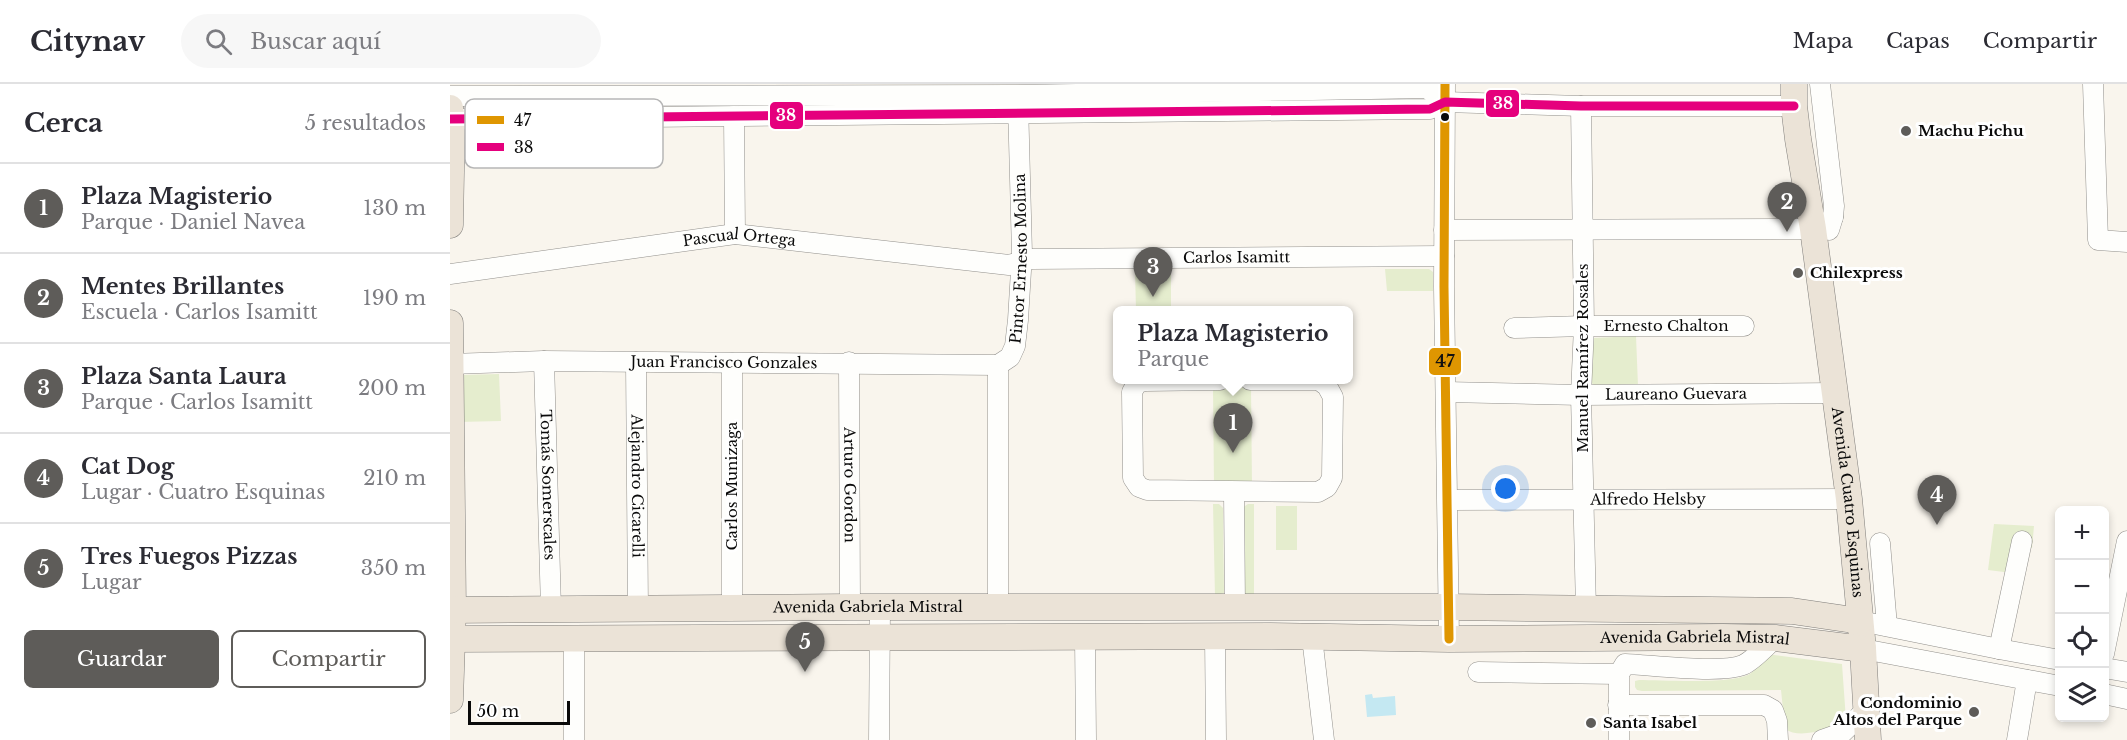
<!DOCTYPE html>
<html lang="es">
<meta charset="utf-8">
<style>
:root{--surface:#fff;--page:#f7f7f7;--text:#2b2b33;--muted:#7c7c81;--line:#e1e1e2;--accent:#5e5c59}
body{margin:0;font-family:"Libre Baskerville",serif;background:var(--page);color:var(--text)}
.controls{position:absolute;right:18px;bottom:18px;display:grid;overflow:hidden;border-radius:9px;box-shadow:0 3px 9px #0003}
.controls button{width:54px;height:54px;display:grid;place-items:center;padding:0;border:0;border-bottom:2px solid var(--line);background:var(--surface);color:var(--text);font:30px sans-serif}
.scale{position:absolute;left:18px;bottom:15px;width:102px;box-sizing:border-box;padding-left:6px;border:3px solid #0a0a0a;border-top:0;font-size:16px;line-height:21px;white-space:nowrap;color:#0a0a0a;-webkit-text-stroke:4px #fff;paint-order:stroke}
.you{position:absolute;left:1056px;top:405px;width:21px;height:21px;margin:-15px;border:4px solid #fff;border-radius:50%;background:#1a73e8;box-shadow:0 0 0 9px #1a73e833}
.badge{display:grid;place-items:center;width:39px;height:39px;border-radius:50%;background:var(--accent);color:#fff;font-size:20px;font-weight:700}
.pin{position:absolute;translate:-50% -50px;filter:drop-shadow(0 2px 3px #0008)}
.pin::after{content:'';position:absolute;top:32px;width:21px;height:18px;background:inherit;clip-path:polygon(0 0,100% 0,50% 100%)}
.popup{position:absolute;left:663px;top:222px;width:240px;height:78px;box-sizing:border-box;display:grid;place-content:center;border-radius:9px;background:var(--surface);filter:drop-shadow(0 2px 4px #0005);font-size:20px;white-space:nowrap;color:var(--muted)}
.popup b{font-size:22px;color:var(--text)}
.popup::after{content:'';position:absolute;left:50%;top:100%;margin-left:-12px;border:12px solid transparent;border-top-color:var(--surface)}
.list{margin:0;padding:0;list-style:none}
h2{display:flex;justify-content:space-between;align-items:center;height:78px;margin:0;padding:0 24px;font-size:26px}
h2 small{font-size:20px;font-weight:400;color:var(--muted)}
.list li{display:grid;grid-template-columns:39px 1fr auto;gap:18px;align-items:center;box-sizing:border-box;height:90px;padding:0 24px;border-top:2px solid var(--line)}
.list b{display:block;font-size:22px;white-space:nowrap}
.list p{margin:0;font-size:20px;white-space:nowrap;color:var(--muted)}
.list em{font-size:20px;font-style:normal;color:var(--muted)}
.actions{display:flex;gap:12px;padding:18px 24px}
.actions a{flex:1;padding:14px 0;border:2px solid var(--accent);border-radius:9px;text-align:center;font-size:21px;color:var(--accent)}
.actions .main{background:var(--accent);color:#fff}
.icon{flex:none;width:33px;height:33px;fill:none;stroke:currentColor;stroke-width:2;stroke-linecap:round;stroke-linejoin:round}
.map{position:relative;flex:none;width:1677px;height:656px;overflow:hidden}
header{display:flex;align-items:center;gap:36px;box-sizing:border-box;height:84px;padding:0 30px;background:var(--surface);border-bottom:2px solid var(--line)}
header strong{font-size:28px}
nav{display:flex;gap:33px;margin-inline-start:auto;font-size:21px}
.search{width:420px;height:54px;background:var(--page);display:flex;align-items:center;gap:15px;box-sizing:border-box;padding:0 21px;border-radius:33px;color:var(--muted);font-size:22px}
main{display:flex}
aside{flex:1;background:var(--surface)}
.map>svg:first-child{display:block}
.green{fill:#e5edce}
.water{fill:#c4e8f2}
.lines{fill:none;stroke-linecap:round;stroke-linejoin:round}
.minor-casing{stroke:#92908c;stroke-width:21}
.major-casing{stroke:#7f7d7a;stroke-width:27}
.minor{stroke:#fefefc;stroke-width:20}
.major{stroke:#ebe3d7;stroke-width:26}
.bus-1-casing{stroke:#fff;stroke-width:14}
.bus-2-casing{stroke:#fff;stroke-width:14}
.bus-1{stroke:#df9601;stroke-width:9}
.bus-2{stroke:#e5007d;stroke-width:9}
.bus-dot{fill:#0a0a0a;stroke:#fff;stroke-width:2}
.poi-dot{fill:#5e5c59;stroke:#fff;stroke-width:2}
.labels{text-anchor:middle;stroke-width:6;stroke-linejoin:round;paint-order:stroke}
.poi-label{font-size:15px;font-weight:bold;fill:#0a0a0a;stroke:#fff;text-anchor:start}
.street-label{font-size:15px;fill:#0a0a0a;stroke:#fff}
.key{fill:#fff;stroke:#b6b6b6;stroke-width:1.5}
.key-label{font-size:16px;fill:#0a0a0a}
.line-badge{stroke:#fff;stroke-width:2}
.badge-label{font-size:16px;text-anchor:middle;font-weight:bold;fill:#fff}
.pale-badge-label{font-size:16px;text-anchor:middle;font-weight:bold;fill:#111}
</style>
<header>
<strong>Citynav</strong>
<div class="search"><svg class="icon" aria-label="search" viewBox="0 0 24 24"><circle cx="10" cy="10" r="6"/><path d="M15 15l6 6"/></svg>Buscar aquí</div>
<nav><a>Mapa</a><a>Capas</a><a>Compartir</a></nav>
</header>
<main>
<aside>
<h2>Cerca<small>5 resultados</small></h2>
<ul class="list">
<li><span class="badge">1</span><div><b>Plaza Magisterio</b><p>Parque · Daniel Navea</p></div><em>130 m</em></li>
<li><span class="badge">2</span><div><b>Mentes Brillantes</b><p>Escuela · Carlos Isamitt</p></div><em>190 m</em></li>
<li><span class="badge">3</span><div><b>Plaza Santa Laura</b><p>Parque · Carlos Isamitt</p></div><em>200 m</em></li>
<li><span class="badge">4</span><div><b>Cat Dog</b><p>Lugar · Cuatro Esquinas</p></div><em>210 m</em></li>
<li><span class="badge">5</span><div><b>Tres Fuegos Pizzas</b><p>Lugar</p></div><em>350 m</em></li>
</ul>
<div class="actions"><a class="main">Guardar</a><a>Compartir</a></div>
</aside>
<div class="map">
<svg width="1677" height="656" viewBox="0 0 1677 656">
<rect width="100%" height="100%" fill="#f9f5ed"/>
<!-- green -->
<g class="green">
<path d="M935,185h44l4,3v19h-46z"/>
<path d="M685,187h36v39h-35z"/>
<path d="M1186,252l2,50 -41,1 -7,-5 -1,-38 5,-6z"/>
<path d="M49,290l2,47 -43,1 4,-47z"/>
<path d="M801,303l1,100h-38l-1,-99z"/>
<path d="M763,420h6l4,4 1,85 -9,3z"/>
<path d="M798,420h6v91l-10,-1 -2,-86z"/>
<rect x="826" y="422" width="21" height="44"/>
<path d="M1544,440l40,2 -2,22 -16,-2 -4,27 -24,-3z"/>
<path d="M1316,570l76,10 4,56c-16,8 -45,20 -61,9l-4,-39 -139,1 -5,-1 -2,-3v-6l4,-1c23,0 96,5 112,-7 6,-4 10,-13 15,-19z"/>
</g>
<!-- water -->
<path class="water" d="M922,610l1,4 22,-2 1,19 -29,2 -2,-22z"/>
<g class="lines">
<defs>
<g id="minor">
<path d="M995,0l-1,203 5,352"/>
<path d="M1370,0l14,122 -1,11 -4,13"/>
<path d="M1643,0l5,156 29,2"/>
<path d="M0,12l568,-1 409,-7 18,14"/>
<path d="M1131,22l3,220 -3,69 5,215"/>
<path d="M284,32l1,118"/>
<path d="M0,35l980,-10 15,-7 136,4h213"/>
<path d="M994,146l369,-1 12,-4 8,-8"/>
<path id="s1" d="M0,190l285,-40 274,31 22,-6 413,-3"/>
<path id="s2" d="M1064,244l70,-2h160"/>
<path id="s3" d="M94,277l7,248"/>
<path id="s4" d="M186,278l2,248"/>
<path id="s5" d="M399,278l1,245"/>
<path d="M282,279v246"/>
<path id="s6" d="M0,280l94,-3 454,4"/>
<path d="M770,296l-75,1 -8,2 -5,9 1,86 6,9 8,3 171,2 9,-5 5,-9 1,-81 -6,-11 -8,-6h-69"/>
<path id="s7" d="M996,308l135,3 254,-2"/>
<path d="M784,408l1,114"/>
<path id="s8" d="M998,416l401,-1"/>
<path d="M1430,459l7,83"/>
<path id="s9" d="M548,523v-242l12,-8 5,-11 3,-26 4,-66 -4,-152"/>
<path d="M1410,537l139,28 61,11"/>
<path d="M765,552l1,104"/>
<path d="M635,553l1,103"/>
<path d="M862,553l12,103"/>
<path d="M124,554v102"/>
<path d="M1413,565l197,37"/>
<path d="M1549,565l23,-108"/>
<path d="M1654,570l23,-113"/>
<path d="M1654,584l23,4"/>
<path d="M1028,588l141,2"/>
<path d="M1654,610l23,5"/>
<path d="M1168,621h146l9,5 4,11 1,19"/>
<path d="M429,656l1,-131"/>
<path d="M1169,656v-66l6,-10c27,1 95,10 118,1 11,-5 22,-18 32,-27"/>
<path d="M1372,656l20,-7 24,-23"/>
<path d="M1567,656l10,-60"/>
</g>
<g id="major">
<path id="s10" d="M1344,0v22l4,33 15,90 36,270 14,150 5,91"/>
<path d="M0,24l2,11 -2,106"/>
<path d="M0,239l3,287 -3,90"/>
<path id="s11" d="M0,526l400,-3h598l344,4 68,10"/>
<path id="s12" d="M0,555l821,-3 178,3 274,-2 52,1 88,11"/>
</g>
</defs>
<!-- minor casing -->
<use href="#minor" class="minor-casing"/>
<!-- major casing -->
<use href="#major" class="major-casing"/>
<!-- minor -->
<use href="#minor" class="minor"/>
<!-- major -->
<use href="#major" class="major"/>
<defs>
<path id="bus-1" d="M995,0l-1,203 5,352"/>
<path id="bus-2" d="M0,35l980,-10 15,-7 136,4h213"/>
</defs>
<!-- bus-1 casing -->
<use href="#bus-1" class="bus-1-casing"/>
<!-- bus-2 casing -->
<use href="#bus-2" class="bus-2-casing"/>
<!-- bus-1 -->
<use href="#bus-1" class="bus-1"/>
<!-- bus-2 -->
<use href="#bus-2" class="bus-2"/>
</g>
<!-- markers -->
<circle class="bus-dot" cx="995" cy="33" r="5"/>
<g class="poi-dot">
<circle cx="1456" cy="47" r="6"/>
<circle cx="1348" cy="189" r="6"/>
<circle cx="1524" cy="628" r="6"/>
<circle cx="1141" cy="639" r="6"/>
</g>
<g class="labels">
<!-- poi labels -->
<g class="poi-label">
<text x="1468" y="52">Machu Pichu</text>
<text x="1360" y="194">Chilexpress</text>
<text x="1512" y="624" text-anchor="end">Condominio<tspan x="1512" dy="17">Altos del Parque</tspan></text>
<text x="1153" y="644">Santa Isabel</text>
</g>
<!-- street labels -->
<g class="street-label">
<text dy="5" stroke="none"><textPath href="#s1" startOffset="292">Pascual Ortega</textPath></text>
<text dy="5" stroke="none"><textPath href="#s1" startOffset="792">Carlos Isamitt</textPath></text>
<text dy="5" stroke="none"><textPath href="#s9" startOffset="356">Pintor Ernesto Molina</textPath></text>
<text dy="5" stroke="none"><textPath href="#s2" startOffset="152">Ernesto Chalton</textPath></text>
<text transform="translate(1133 274) rotate(-90)" y="5">Manuel Ramírez Rosales</text>
<text dy="5" stroke="none"><textPath href="#s6" startOffset="274">Juan Francisco Gonzales</textPath></text>
<text dy="5" stroke="none"><textPath href="#s7" startOffset="230">Laureano Guevara</textPath></text>
<text dy="5" stroke="none"><textPath href="#s3" startOffset="124">Tomás Somerscales</textPath></text>
<text dy="5" stroke="none"><textPath href="#s5" startOffset="123">Arturo Gordon</textPath></text>
<text dy="5" stroke="none"><textPath href="#s4" startOffset="124">Alejandro Cicarelli</textPath></text>
<text transform="translate(282 402) rotate(-90)" y="5">Carlos Munizaga</text>
<text dy="5" stroke="none"><textPath href="#s8" startOffset="200">Alfredo Helsby</textPath></text>
<text dy="5" stroke="none"><textPath href="#s10" startOffset="422">Avenida Cuatro Esquinas</textPath></text>
<text dy="5" stroke="none"><textPath href="#s11" startOffset="418">Avenida Gabriela Mistral</textPath></text>
<text dy="5" stroke="none"><textPath href="#s12" startOffset="1245">Avenida Gabriela Mistral</textPath></text>
</g>
</g>
<!-- legend -->
<rect x="15" y="15" width="198" height="69" rx="9" class="key"/>
<rect x="27" y="32" width="27" height="8" fill="#df9601"/>
<rect x="27" y="59" width="27" height="8" fill="#e5007d"/>
<g class="key-label">
<text x="64" y="42">47</text>
<text x="64" y="69">38</text>
</g>
<g class="line-badge">
<rect x="1035" y="5" width="35" height="29" rx="6" fill="#e5007d"/>
<rect x="319" y="17" width="35" height="29" rx="6" fill="#e5007d"/>
<rect x="978" y="263" width="34" height="29" rx="6" fill="#df9601"/>
</g>
<g class="badge-label">
<text x="1053" y="25">38</text>
<text x="336" y="37">38</text>
</g>
<g class="pale-badge-label">
<text x="995" y="283">47</text>
</g>
</svg>
<div class="controls">
<button>+</button>
<button>−</button>
<button><svg class="icon" aria-label="locate" viewBox="0 0 24 24"><circle cx="12" cy="12" r="6"/><path d="M12 2v4M12 18v4M2 12h4M18 12h4"/></svg></button>
<button><svg class="icon" aria-label="layers" viewBox="0 0 24 24"><path d="M12 4l9 5-9 5-9-5zM3 14l9 5 9-5"/></svg></button>
</div>
<div class="scale">50 m</div>
<div class="you"></div>
<div class="pin badge" style="left:783px;top:369px">1</div>
<div class="popup"><b>Plaza Magisterio</b>Parque</div>
<div class="pin badge" style="left:1337px;top:148px">2</div>
<div class="pin badge" style="left:703px;top:213px">3</div>
<div class="pin badge" style="left:1487px;top:441px">4</div>
<div class="pin badge" style="left:355px;top:588px">5</div>
</div>
</main>
